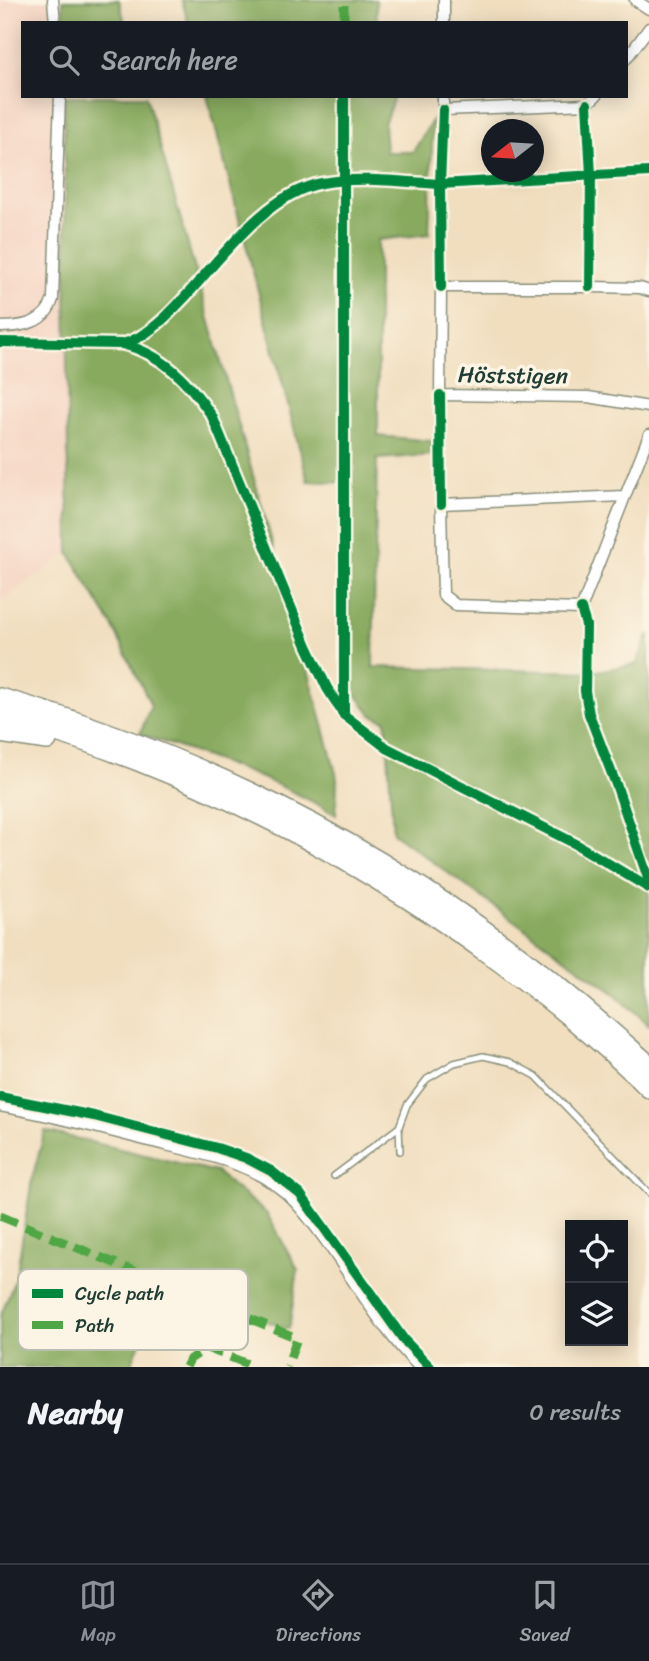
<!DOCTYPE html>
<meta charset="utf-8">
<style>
:root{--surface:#171b24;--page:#242831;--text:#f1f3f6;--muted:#9ea1a6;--line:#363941;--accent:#8c9099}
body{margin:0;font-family:Sriracha,sans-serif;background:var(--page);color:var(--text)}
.controls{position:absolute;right:21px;bottom:21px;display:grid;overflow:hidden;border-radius:0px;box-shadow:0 4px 18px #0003}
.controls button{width:63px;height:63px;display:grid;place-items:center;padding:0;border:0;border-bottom:2px solid var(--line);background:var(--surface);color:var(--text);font:35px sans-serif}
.compass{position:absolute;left:481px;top:119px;width:63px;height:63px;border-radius:50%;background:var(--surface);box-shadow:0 4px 18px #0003;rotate:253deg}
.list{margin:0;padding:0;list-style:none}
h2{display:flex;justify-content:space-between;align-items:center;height:91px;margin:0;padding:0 28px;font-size:30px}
h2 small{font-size:23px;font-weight:400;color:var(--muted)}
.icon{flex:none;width:38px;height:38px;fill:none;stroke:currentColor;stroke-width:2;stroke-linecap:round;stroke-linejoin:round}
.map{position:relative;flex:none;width:649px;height:1367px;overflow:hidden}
.search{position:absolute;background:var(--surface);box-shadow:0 4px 18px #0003;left:21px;right:21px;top:21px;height:77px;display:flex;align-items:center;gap:18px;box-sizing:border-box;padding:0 24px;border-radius:0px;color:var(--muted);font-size:26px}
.sheet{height:196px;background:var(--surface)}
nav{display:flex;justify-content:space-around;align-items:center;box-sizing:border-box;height:98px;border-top:2px solid var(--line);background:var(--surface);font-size:19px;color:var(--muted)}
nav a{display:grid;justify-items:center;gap:4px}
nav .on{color:var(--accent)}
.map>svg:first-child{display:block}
.built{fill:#f5d3c1}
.forest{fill:#88aa5f;stroke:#54744a;stroke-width:2}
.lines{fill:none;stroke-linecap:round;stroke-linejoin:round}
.lane-casing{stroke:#888e7a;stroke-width:8}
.street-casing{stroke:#888e7a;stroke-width:13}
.highway-casing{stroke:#888e7a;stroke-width:22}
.lane{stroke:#fff;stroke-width:5}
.street{stroke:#fff;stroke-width:10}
.highway{stroke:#fff;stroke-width:19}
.quiet{stroke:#4fa644;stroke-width:9;stroke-dasharray:18 9;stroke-linecap:butt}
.cycleway-casing{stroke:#fcf5e5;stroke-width:15}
.cycleway{stroke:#00873e;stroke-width:10}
.labels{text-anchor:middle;stroke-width:7;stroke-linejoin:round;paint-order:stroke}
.street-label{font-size:23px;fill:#1f3d34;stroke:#fcf5e5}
.key{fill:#fcf5e5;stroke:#babeb0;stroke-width:2}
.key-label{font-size:19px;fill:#1f3d34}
</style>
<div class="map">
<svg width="649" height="1367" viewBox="0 0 649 1367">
<rect width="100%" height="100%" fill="#fcf5e5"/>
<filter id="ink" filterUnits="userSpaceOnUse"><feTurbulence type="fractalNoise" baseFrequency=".0143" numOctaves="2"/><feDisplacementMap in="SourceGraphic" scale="14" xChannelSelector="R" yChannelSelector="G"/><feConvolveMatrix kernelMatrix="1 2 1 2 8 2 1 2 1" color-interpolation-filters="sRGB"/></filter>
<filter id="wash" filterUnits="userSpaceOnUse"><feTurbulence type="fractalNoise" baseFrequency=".00686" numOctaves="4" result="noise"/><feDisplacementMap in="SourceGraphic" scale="28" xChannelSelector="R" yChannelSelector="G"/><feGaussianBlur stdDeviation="1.57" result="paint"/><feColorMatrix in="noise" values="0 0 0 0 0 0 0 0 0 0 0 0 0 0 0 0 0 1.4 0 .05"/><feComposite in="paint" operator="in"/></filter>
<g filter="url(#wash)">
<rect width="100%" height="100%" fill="#f1debf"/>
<!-- built -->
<path class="built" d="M0,0h63v23h-40v73h41l5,457 -69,49z"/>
<!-- forest -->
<g class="forest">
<path d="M63,0h56l6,23h-62z"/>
<path d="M182,0h194l1,23h-189z"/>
<path d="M64,96h82l169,599 22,82 -1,38c-62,-37 -129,-58 -196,-81l11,-29 -39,-80 -43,-72z"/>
<path d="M207,96h185l1,4 -9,24 2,28h27l20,-33 -4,115 -51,6v196l54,5v14l-55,4 -4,208 219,5 45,-8 12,-31v392l-34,-31 -222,-161 -7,-112 -14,-6 -22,-28 -3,-204 -39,-2z"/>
<path d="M45,1131l171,41 51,42 31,56 -9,59 -99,-34c-32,20 -48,33 -59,72h-131v-50l16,-40 16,-98z"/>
</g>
</g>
<g filter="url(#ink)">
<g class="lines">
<defs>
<g id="lane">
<path d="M399,1127l1,24"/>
<path d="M334,1176l65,-49 8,-22 20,-26 27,-16 29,-7 27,6 26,14 113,117"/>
</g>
<g id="street">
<path d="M53,0l2,23"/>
<path d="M635,0l14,9"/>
<path d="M444,23v-23"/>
<path d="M626,59l23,-31"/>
<path d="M443,96v14l144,-6 9,-8"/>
<path d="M649,291l-9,-3 -50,-1h-149l-1,108 148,2 61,10"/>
<path d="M0,327c23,0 46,-4 53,-28l7,-203"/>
<path d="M624,496l-183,8 2,91 13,10 125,4 68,-174"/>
<path d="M0,1106c49,9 97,21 145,34 51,13 112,21 150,62 46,51 75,116 124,165"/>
</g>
<g id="highway">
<path d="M0,698c191,55 370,143 528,265 42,32 81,67 121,102"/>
<path d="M0,715c181,50 349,136 500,247 52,39 103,80 149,126"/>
<path d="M0,733l47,7"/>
</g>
</defs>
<!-- lane casing -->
<use href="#lane" class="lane-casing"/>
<!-- street casing -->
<use href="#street" class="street-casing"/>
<!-- highway casing -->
<use href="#highway" class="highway-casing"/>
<!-- lane -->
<use href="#lane" class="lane"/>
<!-- street -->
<use href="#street" class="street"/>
<!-- highway -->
<use href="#highway" class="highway"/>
<!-- quiet -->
<g class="quiet">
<path d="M344,23v-23"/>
<path d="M0,1216l297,122 -10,29"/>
<path d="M186,1367l4,-8 17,-11 48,19"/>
</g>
<defs>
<g id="cycleway">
<path d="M344,96v619"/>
<path d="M587,104l4,71 -1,112"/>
<path d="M441,287l-1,-103 209,-12"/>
<path d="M0,342l122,2c41,10 67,38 90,72l95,230 20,42 17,27 43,33 187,95 75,45"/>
<path d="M122,344c25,-6 46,-29 63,-47 36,-39 82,-104 137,-114 38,-7 80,-1 118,1l3,-74"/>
<path d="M440,395l1,109"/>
<path d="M581,609l5,16 -1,66 4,23 28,73 32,94"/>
<path d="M0,1097l94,19 123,32 29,10 25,13 29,23 104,146 26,27"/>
</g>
</defs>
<!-- cycleway casing -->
<use href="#cycleway" class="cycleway-casing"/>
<!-- cycleway -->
<use href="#cycleway" class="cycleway"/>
</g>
</g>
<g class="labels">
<!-- street labels -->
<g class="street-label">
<text transform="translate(513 375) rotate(1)" y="8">Höststigen</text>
</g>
</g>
<!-- legend -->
<rect x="18" y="1269" width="230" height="81" rx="10" class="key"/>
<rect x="32" y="1289" width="31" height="9" fill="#00873e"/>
<rect x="32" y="1321" width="31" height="8" fill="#4fa644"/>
<g class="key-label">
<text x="75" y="1300">Cycle path</text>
<text x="75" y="1332">Path</text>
</g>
</svg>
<div class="controls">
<button><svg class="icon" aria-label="locate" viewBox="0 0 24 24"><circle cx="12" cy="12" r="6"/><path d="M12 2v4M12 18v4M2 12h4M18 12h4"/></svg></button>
<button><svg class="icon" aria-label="layers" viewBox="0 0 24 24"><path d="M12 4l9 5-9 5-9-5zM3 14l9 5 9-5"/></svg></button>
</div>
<svg class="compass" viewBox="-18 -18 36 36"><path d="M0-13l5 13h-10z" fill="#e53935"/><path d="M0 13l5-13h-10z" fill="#9ea1a6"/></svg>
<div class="search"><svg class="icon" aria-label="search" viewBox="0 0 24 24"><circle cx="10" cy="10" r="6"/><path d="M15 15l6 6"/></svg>Search here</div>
</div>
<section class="sheet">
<h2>Nearby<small>0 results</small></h2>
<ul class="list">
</ul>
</section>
<nav>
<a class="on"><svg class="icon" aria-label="map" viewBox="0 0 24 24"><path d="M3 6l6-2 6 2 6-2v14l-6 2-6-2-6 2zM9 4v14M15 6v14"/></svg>Map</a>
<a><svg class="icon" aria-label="directions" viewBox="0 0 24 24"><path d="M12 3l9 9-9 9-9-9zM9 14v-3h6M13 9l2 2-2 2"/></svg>Directions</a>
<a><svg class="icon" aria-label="saved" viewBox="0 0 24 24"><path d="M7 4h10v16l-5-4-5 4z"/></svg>Saved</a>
</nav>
